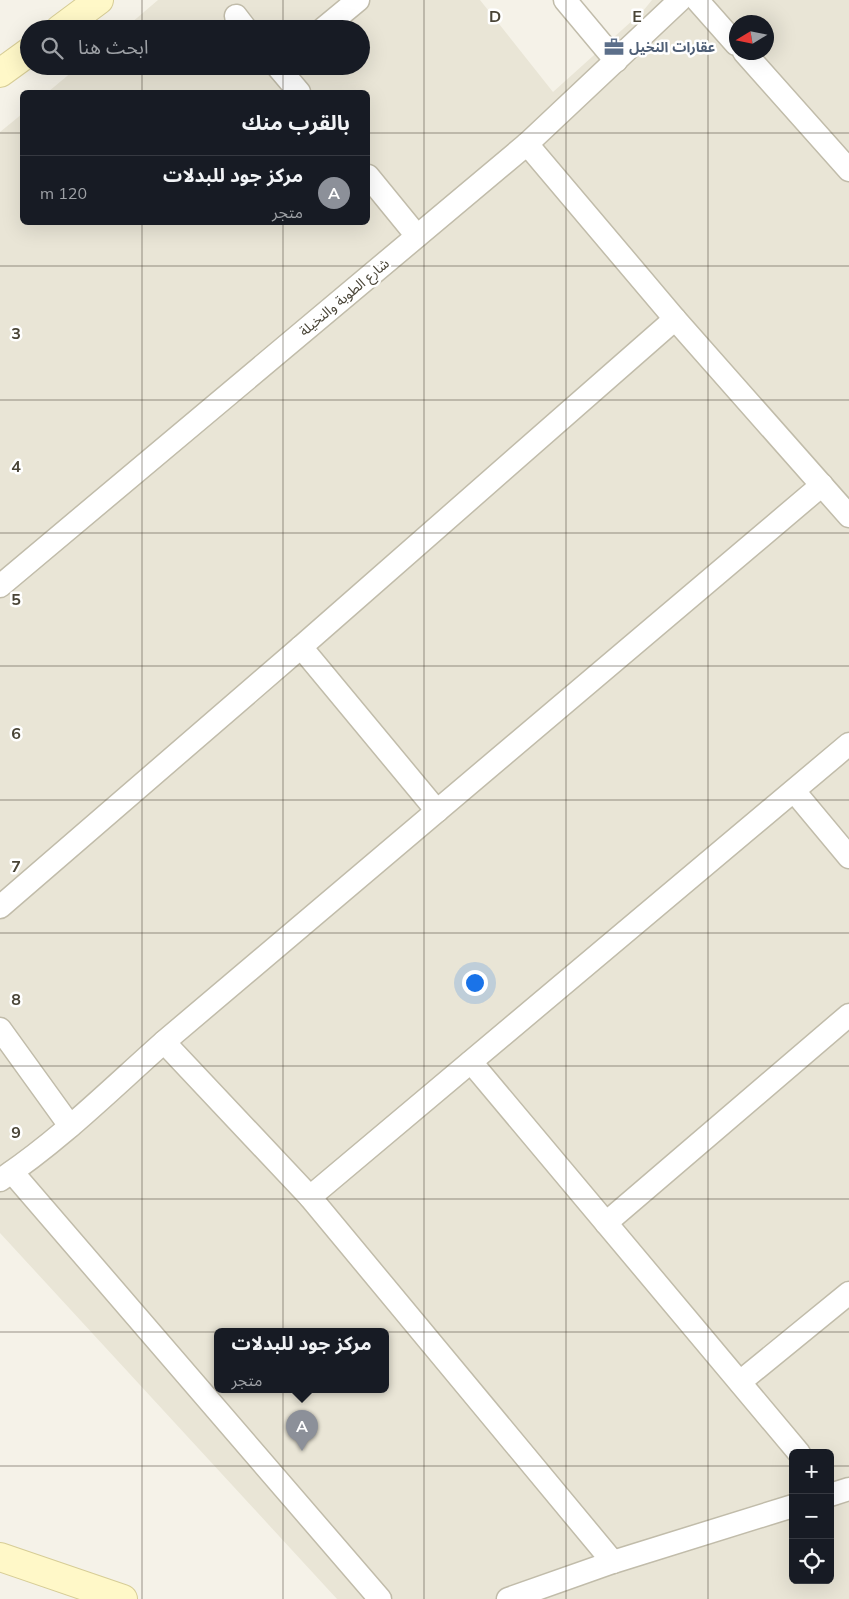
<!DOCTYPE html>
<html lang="ar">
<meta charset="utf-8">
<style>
:root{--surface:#171b24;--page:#242831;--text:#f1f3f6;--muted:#9ea1a6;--line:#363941;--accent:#8c9099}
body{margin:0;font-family:Mulish,"Noto Sans Arabic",sans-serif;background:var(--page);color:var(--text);direction:rtl}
.controls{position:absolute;right:15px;bottom:15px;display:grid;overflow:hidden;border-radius:8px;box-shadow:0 5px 20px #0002}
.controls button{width:45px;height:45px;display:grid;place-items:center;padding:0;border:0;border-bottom:1px solid var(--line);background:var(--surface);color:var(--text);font:25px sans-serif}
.compass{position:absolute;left:729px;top:15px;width:45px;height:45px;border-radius:50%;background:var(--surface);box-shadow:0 5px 20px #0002;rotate:260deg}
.you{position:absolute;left:474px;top:982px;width:18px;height:18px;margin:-12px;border:4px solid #fff;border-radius:50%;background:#1a73e8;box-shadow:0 0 0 8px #1a73e833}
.badge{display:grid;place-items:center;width:32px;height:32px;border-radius:50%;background:var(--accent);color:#fff;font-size:16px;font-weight:700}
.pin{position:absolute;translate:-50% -41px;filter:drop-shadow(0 1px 2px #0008)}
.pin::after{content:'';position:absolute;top:26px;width:18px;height:15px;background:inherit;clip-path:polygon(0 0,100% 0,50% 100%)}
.popup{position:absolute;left:214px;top:1328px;width:175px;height:65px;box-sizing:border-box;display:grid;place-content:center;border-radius:8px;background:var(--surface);filter:drop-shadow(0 1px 4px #0005);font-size:16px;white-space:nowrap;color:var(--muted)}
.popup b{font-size:19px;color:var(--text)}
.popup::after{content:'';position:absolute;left:50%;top:100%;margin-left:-10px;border:10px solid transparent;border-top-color:var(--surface)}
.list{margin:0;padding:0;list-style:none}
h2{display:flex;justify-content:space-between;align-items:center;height:65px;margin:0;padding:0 20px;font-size:21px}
h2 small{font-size:16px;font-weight:400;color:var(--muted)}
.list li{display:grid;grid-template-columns:32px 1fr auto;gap:15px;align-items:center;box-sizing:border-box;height:70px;padding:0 20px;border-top:1px solid var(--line)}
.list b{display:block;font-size:19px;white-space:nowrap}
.list p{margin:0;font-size:16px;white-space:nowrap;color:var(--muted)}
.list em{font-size:16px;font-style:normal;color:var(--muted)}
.icon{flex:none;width:28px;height:28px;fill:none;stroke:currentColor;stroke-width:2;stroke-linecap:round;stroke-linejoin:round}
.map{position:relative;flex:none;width:849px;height:1599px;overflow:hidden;direction:ltr}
.search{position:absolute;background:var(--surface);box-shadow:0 5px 20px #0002;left:20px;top:20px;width:350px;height:55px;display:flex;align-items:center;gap:12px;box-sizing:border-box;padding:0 18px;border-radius:28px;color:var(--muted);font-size:19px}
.panel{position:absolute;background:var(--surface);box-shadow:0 5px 20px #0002;left:20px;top:90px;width:350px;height:135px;border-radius:8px;direction:rtl}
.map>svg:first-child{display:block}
.residential{fill:#e9e5d6;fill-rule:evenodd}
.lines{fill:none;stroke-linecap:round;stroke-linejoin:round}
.street-casing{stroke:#c1bcaa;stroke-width:25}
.secondary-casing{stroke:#d7cd96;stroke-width:30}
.street{stroke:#fff;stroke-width:22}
.secondary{stroke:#fff8c8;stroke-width:28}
.grid{fill:none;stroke:#494436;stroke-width:1;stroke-opacity:0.55}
.labels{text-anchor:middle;stroke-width:5;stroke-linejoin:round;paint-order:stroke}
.service-label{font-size:14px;font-weight:bold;fill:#4e5e75;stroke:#fff;text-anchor:start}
.street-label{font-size:14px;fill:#494436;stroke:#fff}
.grid-label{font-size:16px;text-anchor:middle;font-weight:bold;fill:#494436;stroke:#fff;stroke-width:5;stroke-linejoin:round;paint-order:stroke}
</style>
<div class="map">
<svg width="849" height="1599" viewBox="0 0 849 1599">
<rect width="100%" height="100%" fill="#f5f2e8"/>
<!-- residential -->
<path class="residential" d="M158,0h322l73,92 90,-81 9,-11h197v1599h-512l-337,-366v-1101l22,-18v108h346v-130h-320l31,-26h282v-37h-237zM736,22h30v30h-30zM218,1332h168v58h-168zM793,1453h37v127h-37z"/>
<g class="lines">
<defs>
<g id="street">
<path d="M565,0l51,61"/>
<path d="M697,0l39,44"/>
<path d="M236,16l10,13"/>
<path d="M323,29l35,-29"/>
<path d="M744,52l105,118"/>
<path d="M277,66l22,26"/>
<path d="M527,144l148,175 174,197"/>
<path d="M368,176l49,60"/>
<path d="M0,586l527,-442 153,-144"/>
<path d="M301,647l136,164"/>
<path d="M794,791l55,66"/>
<path d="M0,907l301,-260 374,-328"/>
<path d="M0,1029l70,97"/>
<path d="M164,1042l146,155 303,365"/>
<path d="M471,1062l328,391"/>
<path d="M12,1172l368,427"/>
<path d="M0,1180c59,-39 111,-91 164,-138l658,-557"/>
<path d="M310,1197l539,-453"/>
<path d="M606,1223l243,-208"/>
<path d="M740,1382l109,-89"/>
<path d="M830,1495l19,-6"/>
<path d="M508,1599l105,-37 180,-56"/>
</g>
<g id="secondary">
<path d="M60,29l39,-29"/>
<path d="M0,73l29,-21"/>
<path d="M0,1557l123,42"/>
</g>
</defs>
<!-- street casing -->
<use href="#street" class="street-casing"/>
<!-- secondary casing -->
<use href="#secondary" class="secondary-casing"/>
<!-- street -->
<use href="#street" class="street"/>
<!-- secondary -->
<use href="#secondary" class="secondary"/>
</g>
<!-- grid -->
<path class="grid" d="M142,0v29M283,0v29M424,0v1599M566,0v1599M708,0v1599M142,66v26M283,66v26M0,133h22M368,133h481M142,222v1377M283,222v1377M0,266h849M0,400h849M0,533h849M0,666h849M0,800h849M0,933h849M0,1066h849M0,1199h849M0,1332h849M0,1466h793M830,1466h19"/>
<!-- icons -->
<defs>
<symbol id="office-bare" viewBox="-9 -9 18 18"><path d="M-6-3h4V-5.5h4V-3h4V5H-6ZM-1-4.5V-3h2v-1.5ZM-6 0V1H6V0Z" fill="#5c6f8a" stroke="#fff" stroke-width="2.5" paint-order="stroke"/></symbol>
</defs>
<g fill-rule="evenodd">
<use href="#office-bare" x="600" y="33" width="28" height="28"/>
</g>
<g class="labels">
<!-- service labels -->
<g class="service-label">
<text x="629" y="52">عقارات النخيل</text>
</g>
<!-- street labels -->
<g class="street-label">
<text transform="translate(344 297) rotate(-40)" y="5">شارع الطوبة والنخيلة</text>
</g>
</g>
<g class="grid-label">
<text x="495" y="22">D</text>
<text x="637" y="22">E</text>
<text x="16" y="339">3</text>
<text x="16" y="472">4</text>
<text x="16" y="605">5</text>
<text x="16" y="739">6</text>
<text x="16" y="872">7</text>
<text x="16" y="1005">8</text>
<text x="16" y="1138">9</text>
</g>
</svg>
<div class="controls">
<button>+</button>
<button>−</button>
<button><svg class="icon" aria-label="locate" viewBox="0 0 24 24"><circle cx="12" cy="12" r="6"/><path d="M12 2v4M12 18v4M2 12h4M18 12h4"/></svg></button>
</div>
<svg class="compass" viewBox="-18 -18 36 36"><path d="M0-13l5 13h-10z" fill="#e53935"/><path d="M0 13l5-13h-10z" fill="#9ea1a6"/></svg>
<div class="you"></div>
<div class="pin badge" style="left:302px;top:1451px">A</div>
<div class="popup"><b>مركز جود للبدلات</b>متجر</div>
<div class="search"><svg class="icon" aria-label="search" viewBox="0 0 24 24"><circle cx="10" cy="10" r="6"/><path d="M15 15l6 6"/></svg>ابحث هنا</div>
<section class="panel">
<h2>بالقرب منك<small></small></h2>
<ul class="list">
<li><span class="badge">A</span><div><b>مركز جود للبدلات</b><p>متجر</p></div><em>120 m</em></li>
</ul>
</section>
</div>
